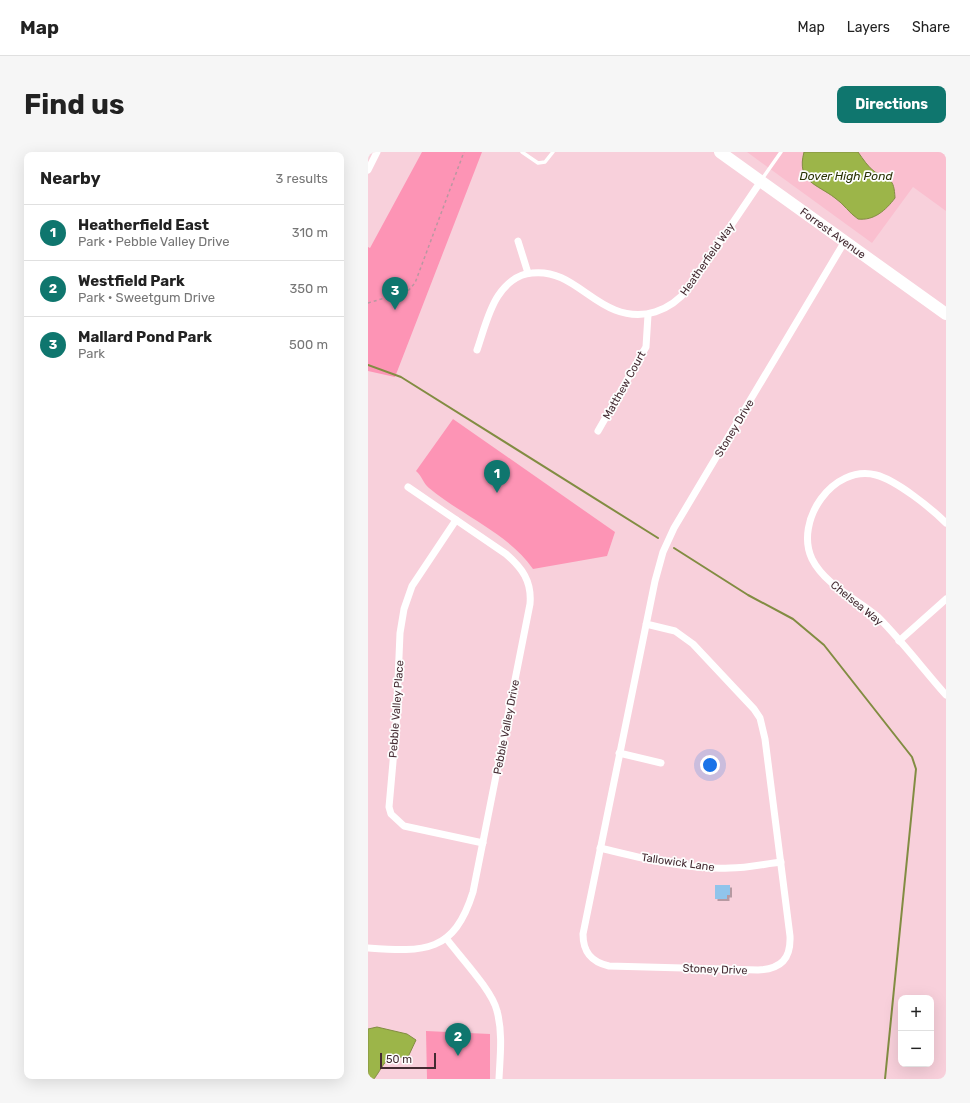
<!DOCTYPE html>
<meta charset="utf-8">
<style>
:root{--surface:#fff;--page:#f6f6f6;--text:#222;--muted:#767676;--line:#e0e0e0;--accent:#0f766e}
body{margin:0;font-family:Rubik,sans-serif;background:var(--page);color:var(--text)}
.controls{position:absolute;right:12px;bottom:12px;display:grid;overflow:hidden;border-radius:8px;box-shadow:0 4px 16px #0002}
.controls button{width:36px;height:36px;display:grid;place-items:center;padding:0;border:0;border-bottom:1px solid var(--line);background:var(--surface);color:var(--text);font:20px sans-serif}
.scale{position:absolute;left:12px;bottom:10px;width:56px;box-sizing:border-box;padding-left:4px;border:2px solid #442b32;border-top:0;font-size:11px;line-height:14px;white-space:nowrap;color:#442b32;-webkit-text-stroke:3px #fdfdfd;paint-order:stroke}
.you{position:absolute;left:342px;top:613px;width:14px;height:14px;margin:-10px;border:3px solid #fff;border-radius:50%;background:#1a73e8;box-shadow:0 0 0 6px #1a73e833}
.badge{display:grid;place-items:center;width:26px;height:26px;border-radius:50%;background:var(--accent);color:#fff;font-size:13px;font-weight:700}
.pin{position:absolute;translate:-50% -33px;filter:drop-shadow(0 1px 2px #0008)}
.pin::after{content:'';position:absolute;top:21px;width:14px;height:12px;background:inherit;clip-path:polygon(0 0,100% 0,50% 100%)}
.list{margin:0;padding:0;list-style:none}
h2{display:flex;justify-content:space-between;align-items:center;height:52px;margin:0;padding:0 16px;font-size:17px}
h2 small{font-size:13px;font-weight:400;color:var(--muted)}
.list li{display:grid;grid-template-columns:26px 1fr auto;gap:12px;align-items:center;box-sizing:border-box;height:56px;padding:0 16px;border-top:1px solid var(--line)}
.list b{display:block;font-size:15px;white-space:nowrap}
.list p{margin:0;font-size:13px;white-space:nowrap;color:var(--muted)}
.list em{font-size:13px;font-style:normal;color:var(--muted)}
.map{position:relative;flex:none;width:578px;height:927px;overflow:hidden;border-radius:8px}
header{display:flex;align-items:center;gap:24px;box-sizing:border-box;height:56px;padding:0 20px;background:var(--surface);border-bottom:1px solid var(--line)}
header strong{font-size:19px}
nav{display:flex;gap:22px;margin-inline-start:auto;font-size:14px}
.intro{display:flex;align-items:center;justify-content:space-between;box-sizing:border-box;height:96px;padding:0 24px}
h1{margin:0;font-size:28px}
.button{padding:10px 18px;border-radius:8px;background:var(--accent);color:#fff;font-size:14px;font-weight:700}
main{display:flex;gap:24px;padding:0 24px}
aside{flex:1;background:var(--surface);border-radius:8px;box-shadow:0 4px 16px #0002}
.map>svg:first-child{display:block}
.built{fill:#fabfcf}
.green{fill:#fd94b5}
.water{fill:#9cb549;stroke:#828c42}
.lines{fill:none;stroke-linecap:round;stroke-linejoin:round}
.stream{stroke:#828c42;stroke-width:2}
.building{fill:#90c4eb;filter:url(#shadow)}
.path{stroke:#ba97a1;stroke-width:1.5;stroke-dasharray:3 3;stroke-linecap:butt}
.service{stroke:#fff;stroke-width:3.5}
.minor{stroke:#fff;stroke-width:7}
.trunk{stroke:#fff;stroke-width:12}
.labels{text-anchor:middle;stroke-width:3.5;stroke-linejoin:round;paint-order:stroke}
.street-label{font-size:11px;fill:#442b32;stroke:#fdfdfd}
.water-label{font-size:12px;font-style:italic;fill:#283103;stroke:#fdfdfd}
</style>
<header>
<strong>Map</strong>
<nav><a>Map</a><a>Layers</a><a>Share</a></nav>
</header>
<div class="intro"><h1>Find us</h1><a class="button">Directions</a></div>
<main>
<aside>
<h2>Nearby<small>3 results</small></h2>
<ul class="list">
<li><span class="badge">1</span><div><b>Heatherfield East</b><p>Park · Pebble Valley Drive</p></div><em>310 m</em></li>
<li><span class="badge">2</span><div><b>Westfield Park</b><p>Park · Sweetgum Drive</p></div><em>350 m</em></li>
<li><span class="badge">3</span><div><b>Mallard Pond Park</b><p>Park</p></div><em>500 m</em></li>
</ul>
</aside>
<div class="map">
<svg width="578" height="927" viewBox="0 0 578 927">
<defs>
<filter id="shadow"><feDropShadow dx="2.5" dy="2.5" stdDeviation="0" flood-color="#0004"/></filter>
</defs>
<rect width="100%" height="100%" fill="#f8d0db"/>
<!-- built -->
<path class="built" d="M379,0h199v59l-33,-24 -41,56z"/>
<!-- green -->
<g class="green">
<path d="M54,0h60l-87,225 -27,-6v-124l2,1z"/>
<path d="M85,267l162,113 -8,24 -74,13c-25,-36 -72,-54 -104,-81 -6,-5 -7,-12 -13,-17z"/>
<path d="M58,879l64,3v45h-63z"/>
</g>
<!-- water -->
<g class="water">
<path d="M436,0h54c5,7 10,15 17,20 15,8 19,6 20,26 -9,12 -21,23 -37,21 -9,-6 -14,-15 -23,-21 -18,-14 -39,-16 -31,-46z"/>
<path d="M9,875l30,7 9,6 -8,17c-25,0 -21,4 -34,22h-6v-50z"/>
</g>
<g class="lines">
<!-- stream -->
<g class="stream">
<path d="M0,213l33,12 257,161"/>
<path d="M306,396l74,47 45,24 31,26 88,112 4,12 -31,310"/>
</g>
</g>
<!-- building -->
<path class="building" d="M347,733h15v10h-3v4h-12z"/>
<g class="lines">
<!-- path -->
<path class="path" d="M0,151l40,-12 7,-8 49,-131"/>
<!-- service -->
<g class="service">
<path d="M154,0l16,11 7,-1 8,-10"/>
<path d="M394,27l19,-27"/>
</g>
<!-- minor -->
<g class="minor">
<path d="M0,18l9,-18"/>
<path d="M150,89l10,32"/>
<path d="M109,198c6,-17 11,-39 21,-54 7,-11 19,-22 34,-23 35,-4 54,26 83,37 28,11 55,1 73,-21l73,-108"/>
<path d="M230,279l48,-84 2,-32"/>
<path d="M88,368l-44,66 -8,23 -4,24 -4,95 -7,79 2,7 13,12 79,17"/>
<path d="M578,371c-15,-15 -50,-43 -70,-48 -43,-11 -82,46 -64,84 13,26 45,40 66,58 24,24 45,52 68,78"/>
<path d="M278,472l29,7 18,13 61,65 6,9 5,21 25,197c1,23 -9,33 -32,34l-149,-4c-18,-4 -26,-14 -26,-32l72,-353 8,-29 11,-24 171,-287"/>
<path d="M531,489l47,-42"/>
<path d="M251,601l42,10"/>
<path d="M232,696c42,10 86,22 130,20 17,0 34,-4 51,-6"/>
<path d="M78,786c14,19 46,52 51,73 6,22 3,46 2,68"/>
<path d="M0,796c57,4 86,5 105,-56l57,-288c2,-23 -8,-36 -24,-50l-98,-67"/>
</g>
<!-- trunk -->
<path class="trunk" d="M352,0l226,162"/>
</g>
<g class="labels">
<!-- street labels -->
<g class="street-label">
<text transform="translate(465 81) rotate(36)" y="4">Forrest Avenue</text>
<text transform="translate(339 107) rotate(-55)" y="4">Heatherfield Way</text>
<text transform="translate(256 233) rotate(-61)" y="4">Matthew Court</text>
<text transform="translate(366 276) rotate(-59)" y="4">Stoney Drive</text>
<text transform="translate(489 451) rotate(39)" y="4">Chelsea Way</text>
<text transform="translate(28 557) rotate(-86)" y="4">Pebble Valley Place</text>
<text transform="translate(138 575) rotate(-79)" y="4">Pebble Valley Drive</text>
<text transform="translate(310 710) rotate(8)" y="4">Tallowick Lane</text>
<text transform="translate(347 817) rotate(2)" y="4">Stoney Drive</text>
</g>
<!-- water labels -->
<g class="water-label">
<text x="478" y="28">Dover High Pond</text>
</g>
</g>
</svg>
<div class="controls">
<button>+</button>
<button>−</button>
</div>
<div class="scale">50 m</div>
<div class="you"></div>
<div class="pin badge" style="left:129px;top:341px">1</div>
<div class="pin badge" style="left:90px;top:904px">2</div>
<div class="pin badge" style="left:27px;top:158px">3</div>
</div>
</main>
